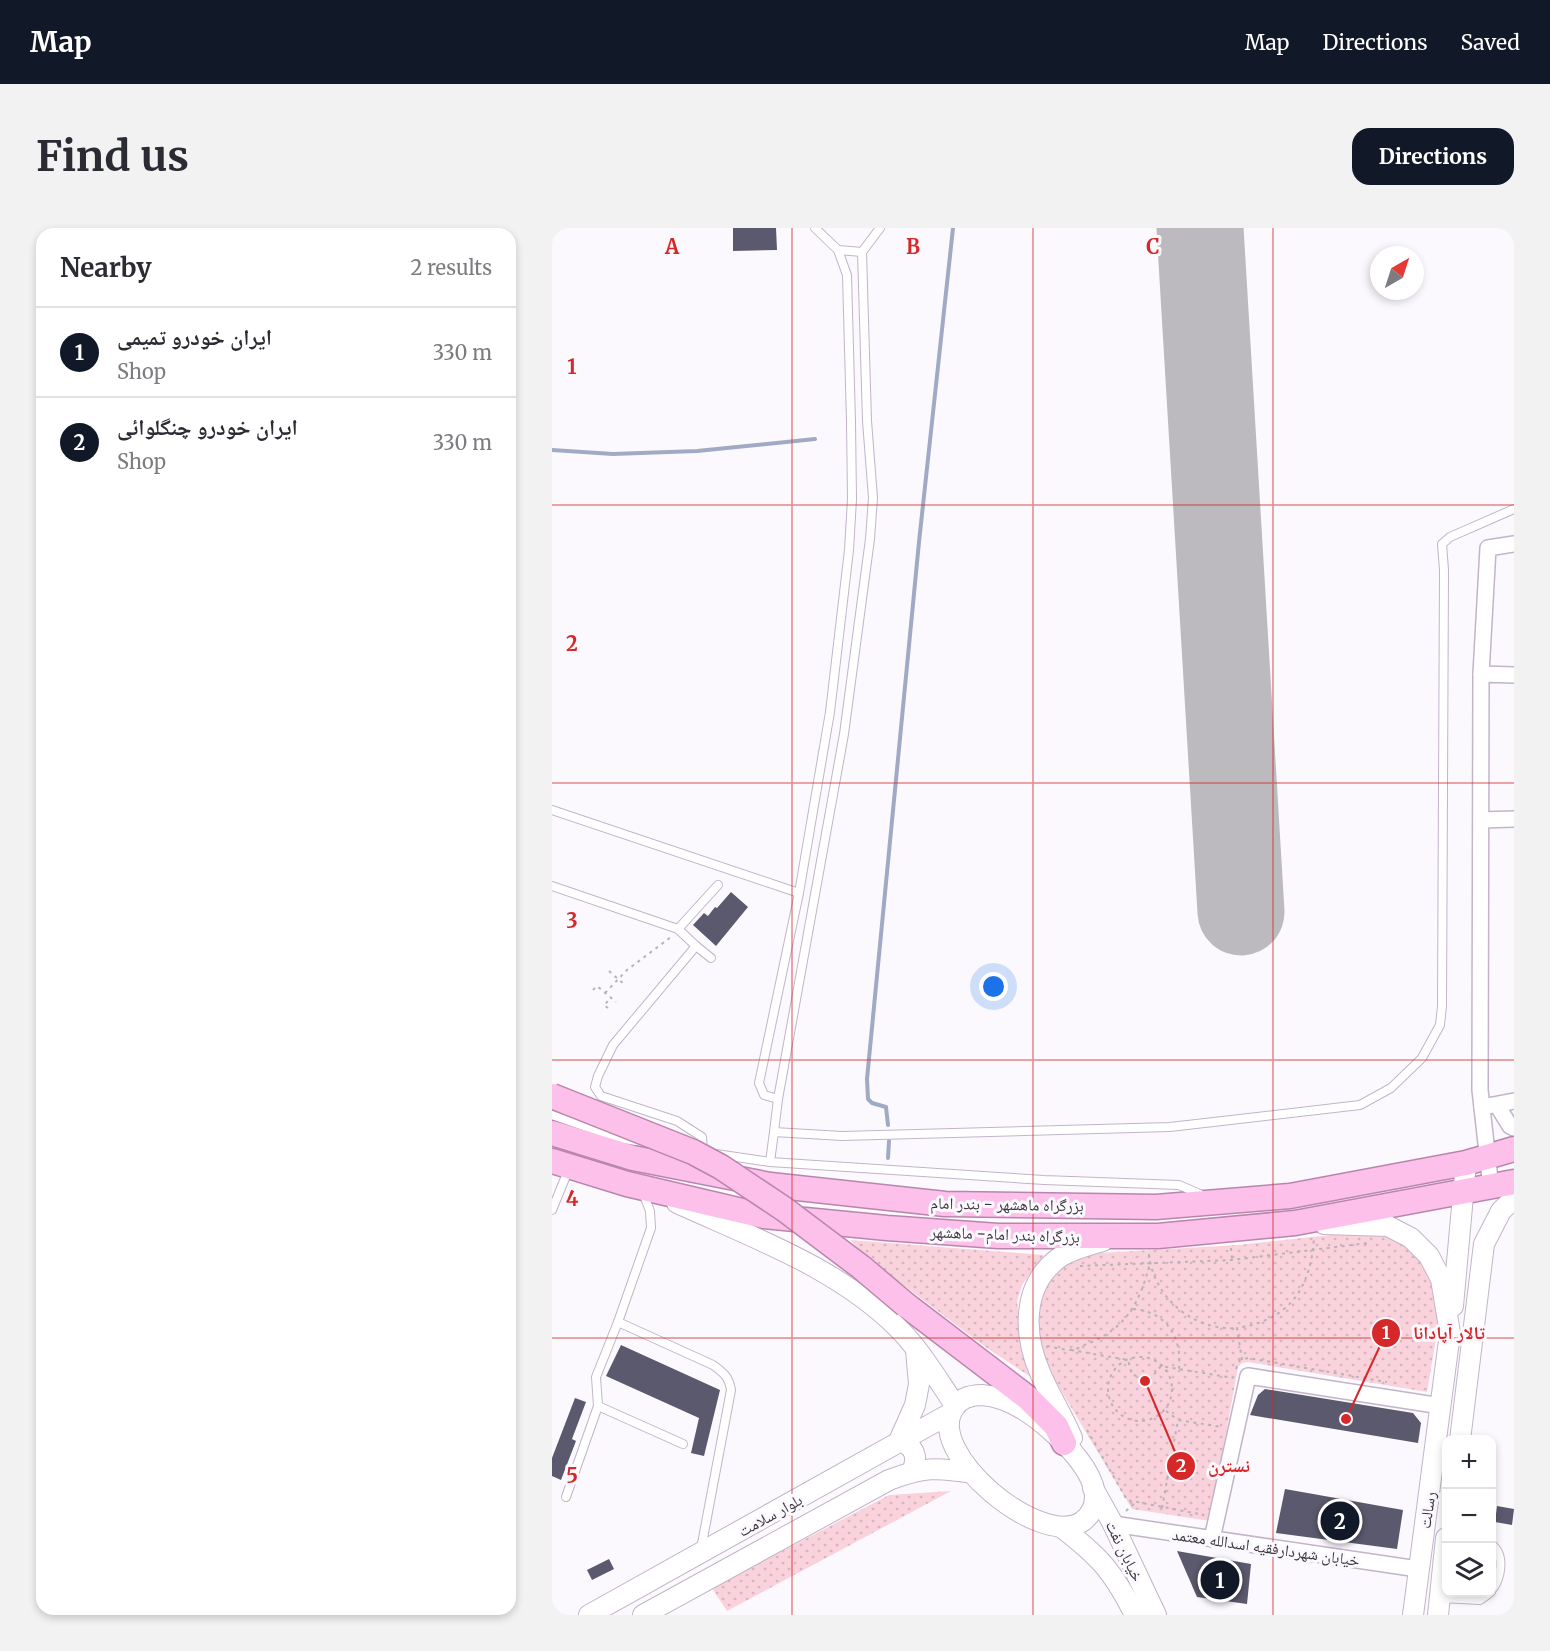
<!DOCTYPE html>
<meta charset="utf-8">
<style>
:root{--surface:#fff;--page:#f2f2f3;--text:#2b2b33;--muted:#7c7c81;--line:#e1e1e2;--accent:#111827}
body{margin:0;font-family:Merriweather,"Noto Naskh Arabic",serif;background:var(--page);color:var(--text)}
.controls{position:absolute;right:18px;bottom:18px;display:grid;overflow:hidden;border-radius:12px;box-shadow:0 3px 9px #0003}
.controls button{width:54px;height:54px;display:grid;place-items:center;padding:0;border:0;border-bottom:2px solid var(--line);background:var(--surface);color:var(--text);font:30px sans-serif}
.compass{position:absolute;left:818px;top:18px;width:54px;height:54px;border-radius:50%;background:var(--surface);box-shadow:0 3px 9px #0003;rotate:39deg}
.you{position:absolute;left:442px;top:759px;width:21px;height:21px;margin:-15px;border:4px solid #fff;border-radius:50%;background:#1a73e8;box-shadow:0 0 0 9px #1a73e833}
.badge{display:grid;place-items:center;width:39px;height:39px;border-radius:50%;background:var(--accent);color:#fff;font-size:20px;font-weight:700}
.pin{position:absolute;translate:-50% -50%;border:3px solid #fff;box-shadow:0 2px 6px #0006}
.list{margin:0;padding:0;list-style:none}
h2{display:flex;justify-content:space-between;align-items:center;height:78px;margin:0;padding:0 24px;font-size:26px}
h2 small{font-size:20px;font-weight:400;color:var(--muted)}
.list li{display:grid;grid-template-columns:39px 1fr auto;gap:18px;align-items:center;box-sizing:border-box;height:90px;padding:0 24px;border-top:2px solid var(--line)}
.list b{display:block;font-size:22px;white-space:nowrap}
.list p{margin:0;font-size:20px;white-space:nowrap;color:var(--muted)}
.list em{font-size:20px;font-style:normal;color:var(--muted)}
.icon{flex:none;width:33px;height:33px;fill:none;stroke:currentColor;stroke-width:2;stroke-linecap:round;stroke-linejoin:round}
.map{position:relative;flex:none;width:962px;height:1387px;overflow:hidden;border-radius:18px}
header{display:flex;align-items:center;gap:36px;box-sizing:border-box;height:84px;padding:0 30px;background:var(--accent);color:#fff}
header strong{font-size:28px}
nav{display:flex;gap:33px;margin-inline-start:auto;font-size:21px}
.intro{display:flex;align-items:center;justify-content:space-between;box-sizing:border-box;height:144px;padding:0 36px}
h1{margin:0;font-size:42px}
.button{padding:15px 27px;border-radius:18px;background:var(--accent);color:#fff;font-size:21px;font-weight:700}
main{display:flex;gap:36px;padding:0 36px}
aside{flex:1;background:var(--surface);border-radius:18px;box-shadow:0 3px 9px #0003}
.map>svg:first-child{display:block}
.park{fill:url(#park-dots)}
.lines{fill:none;stroke-linecap:round;stroke-linejoin:round}
.stream{stroke:#a0aac4;stroke-width:4}
.runway{stroke:#bcb9bf;stroke-width:87}
.building{fill:#5b596d}
.service-casing{stroke:#c2b4c9;stroke-width:10}
.minor-casing{stroke:#c2b4c9;stroke-width:18}
.secondary-casing{stroke:#c2b4c9;stroke-width:22}
.trunk-casing{stroke:#b886ac;stroke-width:27}
.path{stroke:#b7b3b9;stroke-width:2;stroke-dasharray:3 4.5;stroke-linecap:butt}
.service{stroke:#fff;stroke-width:8}
.minor{stroke:#fff;stroke-width:15}
.secondary{stroke:#fff;stroke-width:20}
.trunk{stroke:#fcc0eb;stroke-width:24}
.trunk-bridge-casing{stroke:#b886ac;stroke-width:27;stroke-linecap:butt}
.trunk-bridge{stroke:#fcc0eb;stroke-width:24}
.grid{fill:none;stroke:#d62828;stroke-width:1.5;stroke-opacity:0.55}
.labels{text-anchor:middle;stroke-width:6;stroke-linejoin:round;paint-order:stroke}
.street-label{font-size:16px;fill:#3c373f;stroke:#fcf9fe}
.grid-label{font-size:20px;text-anchor:middle;font-weight:bold;fill:#d62828;stroke:#fcf9fe;stroke-width:6;stroke-linejoin:round;paint-order:stroke}
.leader{fill:none;stroke:#d62828;stroke-width:2}
.callout-dot{fill:#d62828;stroke:#fcf9fe;stroke-width:2}
.mark-label{font-size:18px;text-anchor:middle;font-weight:bold;fill:#fff}
.callout-label{font-size:18px;text-anchor:middle;font-weight:bold;fill:#d62828;stroke:#fcf9fe;stroke-width:6;stroke-linejoin:round;paint-order:stroke}
</style>
<header>
<strong>Map</strong>
<nav><a>Map</a><a>Directions</a><a>Saved</a></nav>
</header>
<div class="intro"><h1>Find us</h1><a class="button">Directions</a></div>
<main>
<aside>
<h2>Nearby<small>2 results</small></h2>
<ul class="list">
<li><span class="badge">1</span><div><b>ایران خودرو تمیمی</b><p>Shop</p></div><em>330 m</em></li>
<li><span class="badge">2</span><div><b>ایران خودرو چنگلوائی</b><p>Shop</p></div><em>330 m</em></li>
</ul>
</aside>
<div class="map">
<svg width="962" height="1387" viewBox="0 0 962 1387">
<defs>
<pattern id="park-dots" width="8" height="8" patternUnits="userSpaceOnUse" patternTransform="scale(1.5)"><rect width="8" height="8" fill="#f9d2dc"/><path d="M2 2h.1M6 6h.1" fill="none" stroke="#d6b5be" stroke-width="1.8" stroke-linecap="round"/></pattern>
</defs>
<rect width="100%" height="100%" fill="#fcf9fe"/>
<!-- park -->
<g class="park">
<path d="M807,1004l19,2 25,8 17,16 12,24 8,33 -13,77 -179,-30 -6,1 -4,4 -28,154 -78,-12 -84,-140 -12,-46 2,-21 8,-21 23,-20 30,-8 139,-8z"/>
<path d="M298,1012l194,15 -22,30 -5,16 5,49 15,31 -53,-35 -115,-87z"/>
<path d="M399,1263l-224,120 -15,-23 177,-93z"/>
</g>
<g class="lines">
<!-- stream -->
<g class="stream">
<path d="M0,222l61,4 84,-3 118,-12"/>
<path d="M336,897l-2,-18 -14,-4 -4,-4 -1,-20 52,-537 34,-314"/>
<path d="M336,930l1,-17"/>
</g>
<!-- runway -->
<path class="runway" d="M648,0l41,684"/>
</g>
<!-- building -->
<g class="building">
<path d="M181,0h43l1,22 -44,1z"/>
<path d="M179,664l17,15 -32,39 -23,-21 11,-12 4,3 7,-9 2,1z"/>
<path d="M69,1117l99,45 -16,66 -13,-3 8,-35 -93,-42z"/>
<path d="M713,1161l148,24 8,10 -3,20 -168,-28 8,-20z"/>
<path d="M23,1170l11,4 -14,37 4,2 -15,39 -9,-4v-18z"/>
<path d="M733,1261l118,21 -6,39 -121,-16z"/>
<path d="M945,1278l17,3 -2,16 -17,-3z"/>
<path d="M625,1323l74,13 -4,40 -50,-7z"/>
<path d="M57,1331l5,10 -22,11 -5,-10z"/>
</g>
<g class="lines">
<defs>
<g id="service">
<path d="M263,0l23,22 24,2"/>
<path d="M286,22l9,25 4,147 1,77 -3,51 -19,162 -31,181 -40,190 5,12 14,4 -4,33 68,4 328,-9 190,-22 31,-17 31,-30 18,-33 2,-19 2,-436 -2,-26 8,-7 64,-28"/>
<path d="M0,582l247,83"/>
<path d="M0,658l126,43 18,17 -83,99 -15,31 -3,11 6,9 76,25 25,16 1,14"/>
<path d="M126,701l40,-44"/>
<path d="M144,718l15,12"/>
<path d="M226,871l66,-365 26,-195 3,-41 -6,-77 -5,-169 18,-24"/>
<path d="M0,887l66,23 18,3"/>
<path d="M164,926l54,8 274,18 135,5 23,10"/>
<path d="M218,934l4,-30"/>
<path d="M91,965l7,18 1,17 -33,94 95,43c11,8 16,12 18,25l-30,159"/>
<path d="M0,982l16,-39"/>
<path d="M66,1094l-22,55 2,29 85,38"/>
<path d="M14,1269l32,-91"/>
<path d="M939,1316c15,11 10,35 0,47"/>
<path d="M889,1370l39,2 11,-8"/>
</g>
<g id="minor">
<path d="M929,446l7,-126 26,-4"/>
<path d="M929,592l33,-1"/>
<path d="M945,877l13,21 4,2"/>
<path d="M930,879l32,-6"/>
<path d="M939,960l-11,-98 1,-416 33,1"/>
<path d="M561,1296l305,45"/>
<path d="M660,1311l36,-163 193,30"/>
</g>
<g id="secondary">
<path d="M125,975c77,35 164,66 224,128 21,22 37,49 54,74"/>
<path d="M772,996l64,2 23,12 18,18 12,23 9,54 -37,282"/>
<path d="M901,1078l13,-143"/>
<path d="M430,1167c15,1 29,7 42,15 26,16 100,79 59,111 -41,30 -160,-69 -129,-113 6,-10 17,-13 28,-13z"/>
<path d="M520,1210c-9,-22 -22,-42 -31,-63 -18,-40 -20,-90 19,-118 12,-8 29,-12 43,-16"/>
<path d="M908,1212l24,-196 17,-33 13,-13"/>
<path d="M360,1243c7,-14 2,-26 -13,-30l16,-36 4,-21 -3,-34"/>
<path d="M541,1260l20,36 43,91"/>
<path d="M509,1299c38,29 52,44 74,88"/>
<path d="M37,1387l362,-202"/>
<path d="M91,1387l246,-135c34,-13 48,-13 83,-7"/>
<path d="M886,1387l8,-77"/>
</g>
<g id="trunk">
<path d="M0,905l81,25 137,27 175,19 211,3 134,-11 176,-33 48,-14"/>
<path d="M0,933l75,23 137,32 123,12 111,8h160l137,-13 219,-41"/>
<path d="M354,1077l122,93 28,28 8,17"/>
</g>
</defs>
<!-- service casing -->
<use href="#service" class="service-casing"/>
<!-- minor casing -->
<use href="#minor" class="minor-casing"/>
<!-- secondary casing -->
<use href="#secondary" class="secondary-casing"/>
<!-- trunk casing -->
<use href="#trunk" class="trunk-casing"/>
<!-- path -->
<g class="path">
<path d="M57,743l16,14"/>
<path d="M41,762l4,-4 19,16"/>
<path d="M53,765l22,-23 44,-33"/>
<path d="M56,780l-4,-3 7,-7"/>
<path d="M679,1020l1,12"/>
<path d="M597,1026c4,43 44,77 87,74"/>
<path d="M528,1038l152,-6 136,-17"/>
<path d="M581,1081c34,3 49,28 46,60"/>
<path d="M495,1118c7,1 16,4 23,4 6,0 12,-4 17,-6 40,-16 53,-42 63,-81"/>
<path d="M519,1122l57,10 4,15 19,3 10,-12 72,12"/>
<circle cx="588" cy="1161" r="32"/>
<path d="M690,1132l-5,-32c53,-8 74,-40 77,-91"/>
<path d="M684,1141l4,-9 8,-2 139,24"/>
<path d="M614,1183l12,9"/>
<path d="M535,1202l40,70 77,15"/>
<path d="M610,1280l16,-88 44,7"/>
<path d="M574,1283l9,-8"/>
</g>
<!-- service -->
<use href="#service" class="service"/>
<!-- minor -->
<use href="#minor" class="minor"/>
<!-- secondary -->
<use href="#secondary" class="secondary"/>
<!-- trunk -->
<use href="#trunk" class="trunk"/>
<defs>
<path id="trunk-bridge" d="M0,868l141,56 28,15 63,42 77,58 45,38"/>
</defs>
<!-- trunk-bridge casing -->
<use href="#trunk-bridge" class="trunk-bridge-casing"/>
<!-- trunk-bridge -->
<use href="#trunk-bridge" class="trunk-bridge"/>
</g>
<!-- grid -->
<path class="grid" d="M240,0v1387M481,0v1387M721,0v1387M0,277h962M0,555h962M0,832h962M0,1110h962"/>
<g class="labels">
<!-- street labels -->
<g class="street-label">
<text transform="translate(455 976) rotate(1)" y="6">بزرگراه ماهشهر - بندر امام</text>
<text transform="translate(453 1006) rotate(2)" y="6">بزرگراه بندر امام- ماهشهر</text>
<text transform="translate(875 1282) rotate(-82)" y="6">رسالت</text>
<text transform="translate(218 1287) rotate(-29)" y="6">بلوار سلامت</text>
<text transform="translate(714 1319) rotate(8)" y="6">خیابان شهردارفقیه اسدالله معتمد</text>
<text transform="translate(573 1323) rotate(64)" y="6">خیابان نفت</text>
</g>
</g>
<g class="grid-label">
<text x="120" y="26">A</text>
<text x="361" y="26">B</text>
<text x="601" y="26">C</text>
<text x="20" y="146">1</text>
<text x="20" y="423">2</text>
<text x="20" y="700">3</text>
<text x="20" y="978">4</text>
<text x="20" y="1255">5</text>
</g>
<!-- callouts -->
<path class="leader" d="M794 1191L834 1105M593 1153L629 1238"/>
<g class="callout-dot">
<circle cx="794" cy="1191" r="6"/>
<circle cx="593" cy="1153" r="6"/>
<circle cx="834" cy="1105" r="15"/>
<circle cx="629" cy="1238" r="15"/>
</g>
<g class="mark-label">
<text x="834" y="1111">1</text>
<text x="629" y="1244">2</text>
</g>
<g class="callout-label">
<text x="897" y="1111">تالار آپادانا</text>
<text x="677" y="1244">نسترن</text>
</g>
</svg>
<div class="controls">
<button>+</button>
<button>−</button>
<button><svg class="icon" aria-label="layers" viewBox="0 0 24 24"><path d="M12 4l9 5-9 5-9-5zM3 14l9 5 9-5"/></svg></button>
</div>
<svg class="compass" viewBox="-18 -18 36 36"><path d="M0-13l5 13h-10z" fill="#e53935"/><path d="M0 13l5-13h-10z" fill="#7c7c81"/></svg>
<div class="you"></div>
<div class="pin badge" style="left:668px;top:1352px">1</div>
<div class="pin badge" style="left:788px;top:1293px">2</div>
</div>
</main>
